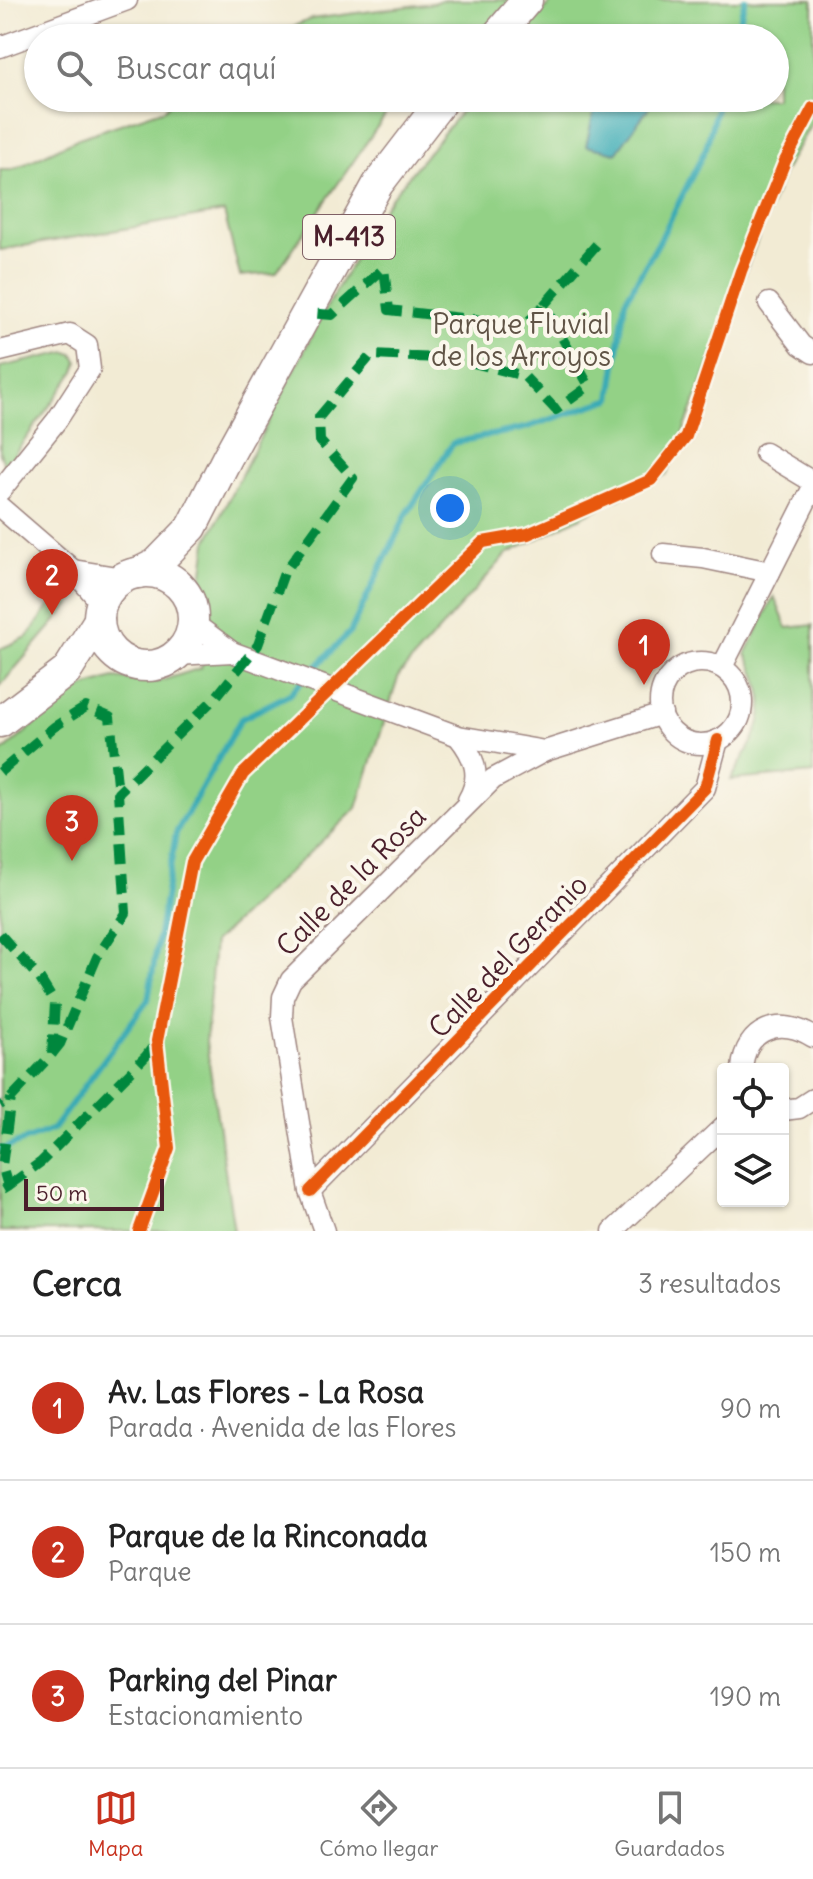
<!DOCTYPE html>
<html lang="es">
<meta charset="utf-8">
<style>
:root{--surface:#fff;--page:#f6f6f6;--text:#222;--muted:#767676;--line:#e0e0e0;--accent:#c8321e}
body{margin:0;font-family:Delius,sans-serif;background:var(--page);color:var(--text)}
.controls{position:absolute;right:24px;bottom:24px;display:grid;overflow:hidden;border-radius:8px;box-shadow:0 2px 6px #0004}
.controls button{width:72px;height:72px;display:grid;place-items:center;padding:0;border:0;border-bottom:2px solid var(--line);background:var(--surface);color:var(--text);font:40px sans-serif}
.scale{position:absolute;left:24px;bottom:20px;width:140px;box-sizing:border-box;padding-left:8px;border:4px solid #4a1f2b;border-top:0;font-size:22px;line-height:28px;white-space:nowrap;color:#4a1f2b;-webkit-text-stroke:6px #fbf7ec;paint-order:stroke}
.you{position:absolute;left:450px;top:508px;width:28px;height:28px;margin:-20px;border:6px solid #fff;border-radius:50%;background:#1a73e8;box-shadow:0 0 0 12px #1a73e833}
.badge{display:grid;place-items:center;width:52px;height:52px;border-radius:50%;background:var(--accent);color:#fff;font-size:26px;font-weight:700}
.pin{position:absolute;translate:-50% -66px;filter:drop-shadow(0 2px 4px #0008)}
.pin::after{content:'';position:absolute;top:42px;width:28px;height:24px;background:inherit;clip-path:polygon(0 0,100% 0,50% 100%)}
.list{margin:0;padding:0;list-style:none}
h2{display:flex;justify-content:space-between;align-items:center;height:104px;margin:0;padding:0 32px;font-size:34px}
h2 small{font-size:26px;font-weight:400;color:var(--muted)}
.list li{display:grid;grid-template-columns:52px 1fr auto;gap:24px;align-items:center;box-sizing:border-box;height:144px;padding:0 32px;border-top:2px solid var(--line)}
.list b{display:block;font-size:30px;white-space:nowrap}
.list p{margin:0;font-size:26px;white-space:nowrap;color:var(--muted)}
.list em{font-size:26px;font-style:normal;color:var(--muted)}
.icon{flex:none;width:44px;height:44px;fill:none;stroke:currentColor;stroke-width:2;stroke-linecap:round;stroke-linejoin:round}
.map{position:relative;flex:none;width:813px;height:1231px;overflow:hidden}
.search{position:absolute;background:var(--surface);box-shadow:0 2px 6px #0004;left:24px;right:24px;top:24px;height:88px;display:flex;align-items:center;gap:20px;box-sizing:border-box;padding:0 28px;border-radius:44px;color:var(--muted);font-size:30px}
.sheet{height:536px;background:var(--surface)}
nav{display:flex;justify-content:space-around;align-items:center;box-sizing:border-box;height:112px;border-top:2px solid var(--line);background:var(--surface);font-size:22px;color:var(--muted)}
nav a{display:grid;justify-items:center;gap:4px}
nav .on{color:var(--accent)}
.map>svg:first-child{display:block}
.green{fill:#93d186;stroke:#6e7858;stroke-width:2}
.water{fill:#39aab5;stroke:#426470;stroke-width:2}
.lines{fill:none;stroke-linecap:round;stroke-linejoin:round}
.stream{stroke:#39aab5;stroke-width:6}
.minor-casing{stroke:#9e8580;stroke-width:23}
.primary-casing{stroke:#9e8580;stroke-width:33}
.minor{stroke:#fff;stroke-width:20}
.primary{stroke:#fff;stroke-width:30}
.quiet{stroke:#00873e;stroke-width:10;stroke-dasharray:20 10;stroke-linecap:butt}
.cycleway-casing{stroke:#fbf7ec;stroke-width:17}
.cycleway{stroke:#e8590c;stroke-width:12}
.labels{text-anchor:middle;stroke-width:8;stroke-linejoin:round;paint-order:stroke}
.shield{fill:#fbf7ec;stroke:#7f6065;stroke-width:2}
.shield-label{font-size:26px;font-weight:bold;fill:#4a1f2b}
.park-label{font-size:28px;fill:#605446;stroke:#fbf7ec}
.street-label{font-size:28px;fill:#4a1f2b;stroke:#fbf7ec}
</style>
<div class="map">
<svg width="813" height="1231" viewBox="0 0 813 1231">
<rect width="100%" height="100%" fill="#fbf7ec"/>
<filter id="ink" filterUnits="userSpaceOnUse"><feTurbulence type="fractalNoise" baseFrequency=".0125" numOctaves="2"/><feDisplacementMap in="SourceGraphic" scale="16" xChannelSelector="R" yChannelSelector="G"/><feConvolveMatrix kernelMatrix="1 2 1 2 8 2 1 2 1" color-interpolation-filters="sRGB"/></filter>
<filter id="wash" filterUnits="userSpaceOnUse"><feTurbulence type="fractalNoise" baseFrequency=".006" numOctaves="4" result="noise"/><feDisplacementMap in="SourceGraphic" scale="32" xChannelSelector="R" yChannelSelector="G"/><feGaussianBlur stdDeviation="1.8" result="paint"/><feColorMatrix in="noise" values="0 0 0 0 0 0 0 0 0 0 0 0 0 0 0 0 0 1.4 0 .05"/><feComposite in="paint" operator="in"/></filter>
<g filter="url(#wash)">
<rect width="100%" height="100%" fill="#f2ebd4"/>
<!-- green -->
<g class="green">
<path d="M441,0h69l-32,38h-213l46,-19 122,-16z"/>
<path d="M553,0h260v121l-29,50 -117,303 -160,80 -108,121 -42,133 -143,134 -8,100 28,189h-234v-477l75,-64 39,-12 43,4 44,-14 14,-42 -16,-23 8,-61 118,-232 60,-105 87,-107h303v-60h-253z"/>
<path d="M175,98h235l-21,12 -113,163 -36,3 -16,-64 -224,38v-80h12l67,-32 86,-29z"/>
<path d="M67,352l6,2 5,8 -3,9 -70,96 -5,-14v-86z"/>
<path d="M69,580l10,14 -79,92v-37l27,-12z"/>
<path d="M774,596l13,32 26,-3v148l-82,7c28,-51 46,-70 15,-126z"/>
</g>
<!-- water -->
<path class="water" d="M597,98h59l-40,55 -30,-7z"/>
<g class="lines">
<!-- stream -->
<g class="stream">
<path d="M735,38l10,-38"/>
<path d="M309,674l41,-42 56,-117 47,-72 72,-15 86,-29 14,-98 35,-61 46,-92 13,-50"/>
<path d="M0,1150l53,-21 95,-129 28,-167 65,-114 49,-25 11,-12"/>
</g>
</g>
</g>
<g filter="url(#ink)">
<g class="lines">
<defs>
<g id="minor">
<path d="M0,47l127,-47"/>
<path d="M769,303l32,42 12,8"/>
<path d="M0,351l70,-17 17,11 3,24 -33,51 -57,71"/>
<path d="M765,453l48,29"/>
<path d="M0,507l73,63 29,34"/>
<path d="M663,554l40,4 67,14"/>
<path d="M73,570l50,8"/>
<path d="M192,622l40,30 226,84 87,15 117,-37"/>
<path d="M176,655l56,-3"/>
<circle cx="701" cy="703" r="41"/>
<path d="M722,667l91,-180"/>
<path d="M458,736c17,21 24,40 10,64"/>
<path d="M742,1069c3,-41 39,-53 71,-32"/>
<path d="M783,1110l16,-2 14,-9"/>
<path d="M310,1191l395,-403 13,-48"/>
<path d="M324,1231l-14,-40 -28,-174 1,-20 8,-17 202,-201 52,-28"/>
<path d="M613,1231l110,-104"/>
</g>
<g id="primary">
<path d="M495,38l32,-38"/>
<circle cx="146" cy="619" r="47"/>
<path d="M138,573l18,-9 36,-37 35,-69 151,-274 66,-86"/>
<path d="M0,722l67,-51 32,-51"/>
</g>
</defs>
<!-- minor casing -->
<use href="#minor" class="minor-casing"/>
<!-- primary casing -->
<use href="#primary" class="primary-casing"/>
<!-- minor -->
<use href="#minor" class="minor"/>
<!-- primary -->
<use href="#primary" class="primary"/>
<!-- quiet -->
<g class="quiet">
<path d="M544,305l53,-61"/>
<path d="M0,772l54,-45 32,-20 24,10 8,76"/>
<path d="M0,934l40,45 15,24 -3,51 -41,44 -11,7"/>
<path d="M52,1054l8,-10 37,-87 29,-44 -8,-120 98,-96 42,-52 26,-72 69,-95 -33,-37 -1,-24 52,-62 88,4 65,17 32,34 33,-24 -45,-81 -18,20 -137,-15 -5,-42 -52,47 -24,-2"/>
<path d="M8,1186l33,-24 105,-106 11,-15"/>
<path d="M3,1189l5,-3 -6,-20 9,-68"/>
</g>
<defs>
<g id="cycleway">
<path d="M310,1191l395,-403 13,-48"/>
<path d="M139,1231l30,-83 -12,-107 35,-179 51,-88 240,-232 45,-8 123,-54 35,-44 55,-165 44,-110 28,-53"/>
</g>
</defs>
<!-- cycleway casing -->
<use href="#cycleway" class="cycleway-casing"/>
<!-- cycleway -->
<use href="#cycleway" class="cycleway"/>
</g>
</g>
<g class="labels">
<!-- shield labels -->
<rect class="shield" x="303" y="215" width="92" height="44" rx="6"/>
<g class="shield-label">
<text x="349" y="246">M-413</text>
</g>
<!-- park labels -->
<g class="park-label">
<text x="521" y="334">Parque Fluvial<tspan x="521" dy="32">de los Arroyos</tspan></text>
</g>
<!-- street labels -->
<g class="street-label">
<text transform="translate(351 881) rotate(-45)" y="10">Calle de la Rosa</text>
<text transform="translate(508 956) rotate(-46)" y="10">Calle del Geranio</text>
</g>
</g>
</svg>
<div class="controls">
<button><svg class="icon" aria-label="locate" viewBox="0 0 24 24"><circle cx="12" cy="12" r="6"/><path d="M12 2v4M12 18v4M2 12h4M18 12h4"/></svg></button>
<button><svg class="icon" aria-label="layers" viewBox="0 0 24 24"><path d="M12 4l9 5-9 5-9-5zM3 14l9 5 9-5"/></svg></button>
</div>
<div class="scale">50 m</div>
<div class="you"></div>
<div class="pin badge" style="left:644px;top:685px">1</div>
<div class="pin badge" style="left:52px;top:615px">2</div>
<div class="pin badge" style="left:72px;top:861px">3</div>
<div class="search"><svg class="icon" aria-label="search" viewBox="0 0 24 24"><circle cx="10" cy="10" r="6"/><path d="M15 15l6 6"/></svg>Buscar aquí</div>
</div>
<section class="sheet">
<h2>Cerca<small>3 resultados</small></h2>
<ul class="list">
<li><span class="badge">1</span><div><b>Av. Las Flores - La Rosa</b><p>Parada · Avenida de las Flores</p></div><em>90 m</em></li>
<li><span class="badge">2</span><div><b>Parque de la Rinconada</b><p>Parque</p></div><em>150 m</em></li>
<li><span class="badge">3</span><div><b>Parking del Pinar</b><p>Estacionamiento</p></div><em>190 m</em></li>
</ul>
</section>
<nav>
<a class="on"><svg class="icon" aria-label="map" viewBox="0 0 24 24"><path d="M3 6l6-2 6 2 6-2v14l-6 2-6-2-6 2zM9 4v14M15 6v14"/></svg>Mapa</a>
<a><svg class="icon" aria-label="directions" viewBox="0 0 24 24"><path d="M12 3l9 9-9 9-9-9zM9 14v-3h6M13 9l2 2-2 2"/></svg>Cómo llegar</a>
<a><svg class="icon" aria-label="saved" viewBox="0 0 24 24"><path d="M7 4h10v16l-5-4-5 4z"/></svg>Guardados</a>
</nav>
